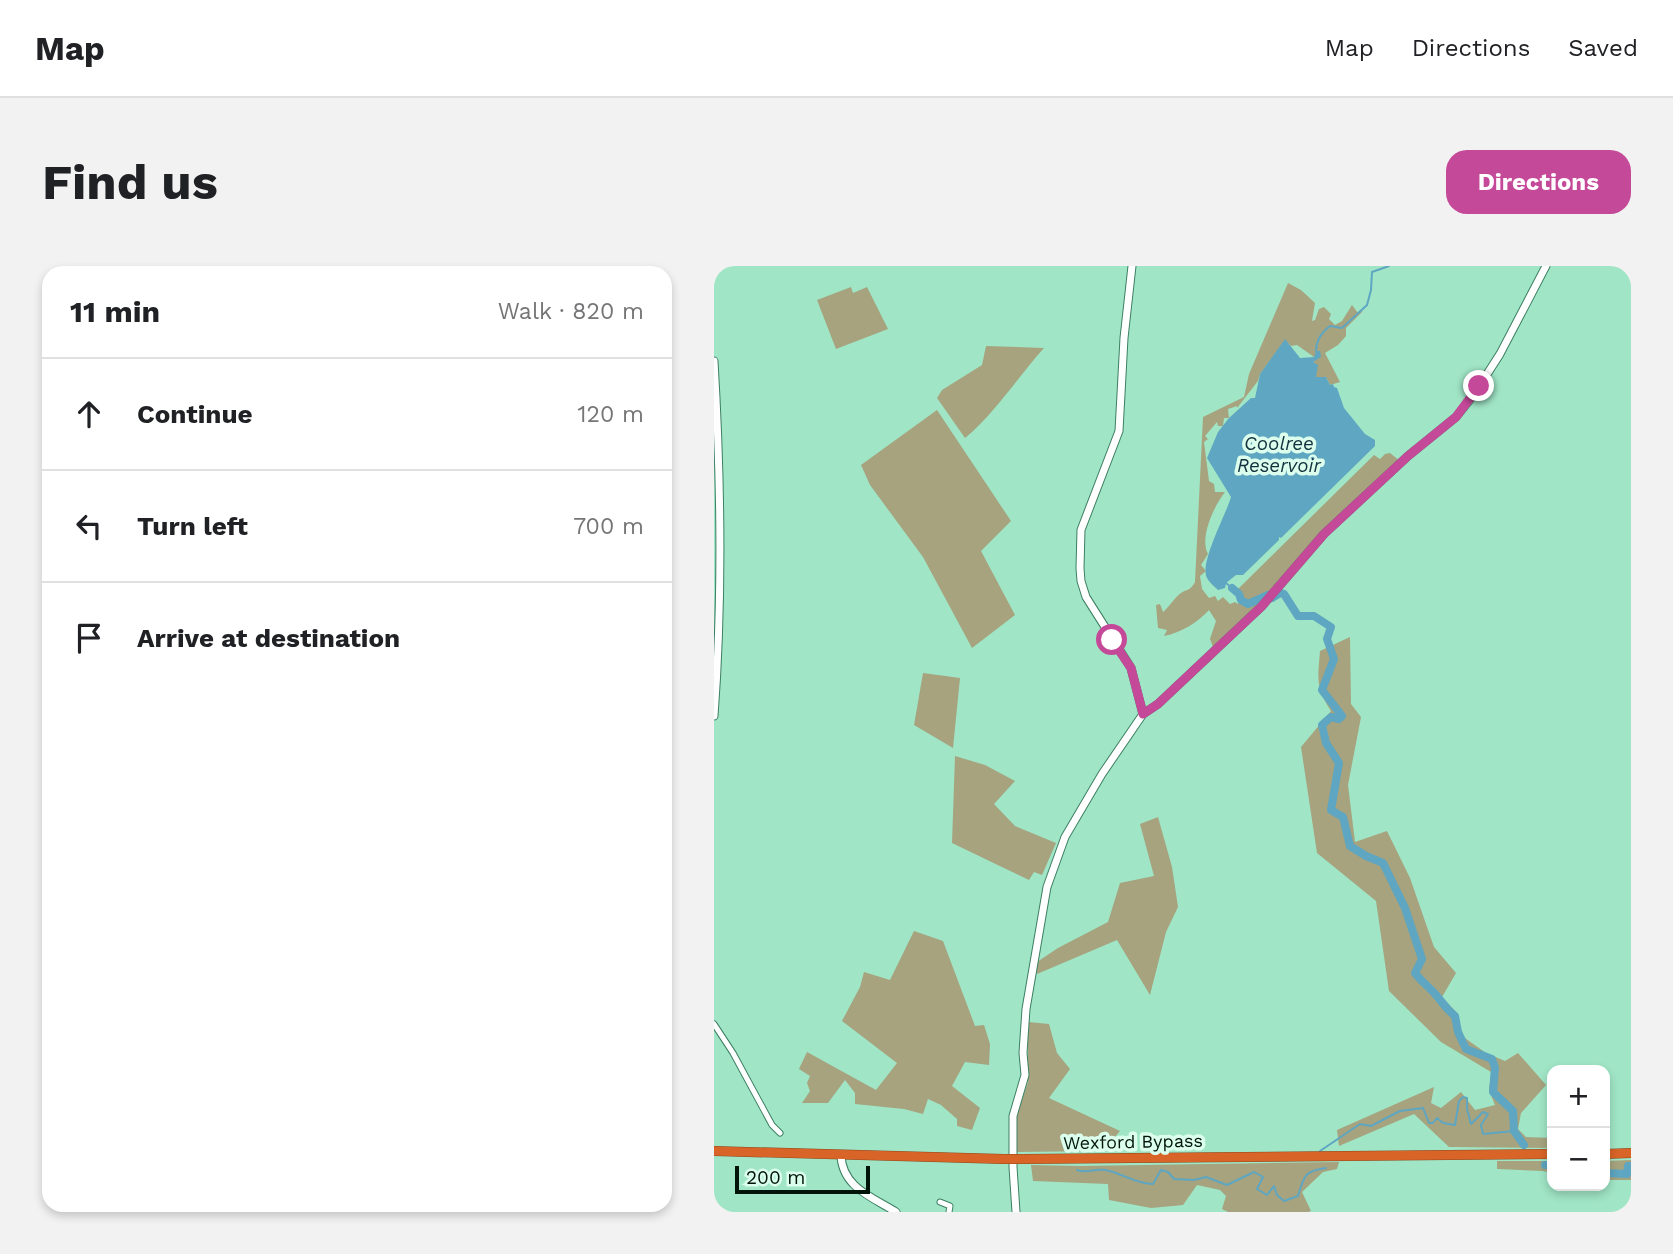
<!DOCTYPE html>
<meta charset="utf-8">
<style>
:root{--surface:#fff;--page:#f2f2f2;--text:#202124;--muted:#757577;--line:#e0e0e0;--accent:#c54999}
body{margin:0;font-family:"Work Sans",sans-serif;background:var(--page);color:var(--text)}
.controls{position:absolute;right:21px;bottom:21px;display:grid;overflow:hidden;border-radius:14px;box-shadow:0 4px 10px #0003}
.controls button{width:63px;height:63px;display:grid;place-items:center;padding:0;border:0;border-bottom:2px solid var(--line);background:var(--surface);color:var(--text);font:35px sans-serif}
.scale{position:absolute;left:21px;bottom:18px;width:135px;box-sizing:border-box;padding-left:7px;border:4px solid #00140a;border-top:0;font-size:19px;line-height:24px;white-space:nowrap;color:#00140a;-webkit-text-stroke:5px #dcfeed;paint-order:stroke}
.stop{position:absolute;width:21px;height:21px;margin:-16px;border:5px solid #c54999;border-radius:50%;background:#fff}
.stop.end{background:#c54999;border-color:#fff;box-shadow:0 2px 7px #0008}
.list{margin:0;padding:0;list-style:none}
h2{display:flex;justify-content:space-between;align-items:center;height:91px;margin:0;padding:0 28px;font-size:30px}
h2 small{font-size:23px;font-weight:400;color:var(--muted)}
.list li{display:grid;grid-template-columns:46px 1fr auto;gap:21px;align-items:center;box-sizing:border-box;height:112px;padding:0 28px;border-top:2px solid var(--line)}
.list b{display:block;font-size:26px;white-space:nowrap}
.list em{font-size:23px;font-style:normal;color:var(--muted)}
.icon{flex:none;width:38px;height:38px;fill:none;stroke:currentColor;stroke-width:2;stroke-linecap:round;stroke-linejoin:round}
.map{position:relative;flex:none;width:917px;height:946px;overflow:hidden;border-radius:21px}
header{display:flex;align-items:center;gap:42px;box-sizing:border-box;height:98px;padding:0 35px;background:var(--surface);border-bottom:2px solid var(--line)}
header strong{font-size:33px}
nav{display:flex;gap:38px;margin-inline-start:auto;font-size:24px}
.intro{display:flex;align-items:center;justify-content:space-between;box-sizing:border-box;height:168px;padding:0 42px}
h1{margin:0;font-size:49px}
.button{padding:18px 32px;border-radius:21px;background:var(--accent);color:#fff;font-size:24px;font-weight:700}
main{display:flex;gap:42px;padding:0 42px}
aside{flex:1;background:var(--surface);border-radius:21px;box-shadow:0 4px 10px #0003}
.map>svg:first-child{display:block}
.green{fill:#a6a37e}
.water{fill:#5ea6c1}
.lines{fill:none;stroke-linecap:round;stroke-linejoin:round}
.stream{stroke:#5ea6c1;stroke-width:2}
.river{stroke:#5ea6c1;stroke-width:8}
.street-casing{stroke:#3c7f63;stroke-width:7}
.secondary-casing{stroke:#3c7f63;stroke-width:9}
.highway-casing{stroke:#8d481e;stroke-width:10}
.street{stroke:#fff;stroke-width:5}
.secondary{stroke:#fff;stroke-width:7}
.highway{stroke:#d96428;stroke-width:9}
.highway-bridge-casing{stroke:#8d481e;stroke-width:10;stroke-linecap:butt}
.highway-bridge{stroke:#d96428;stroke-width:9}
.route{stroke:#c54999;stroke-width:9}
.labels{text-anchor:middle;stroke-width:7;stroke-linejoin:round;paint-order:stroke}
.street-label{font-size:18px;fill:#00140a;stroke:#dcfeed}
.water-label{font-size:19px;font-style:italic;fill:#10323e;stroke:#dcfeed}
</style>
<header>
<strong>Map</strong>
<nav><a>Map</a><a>Directions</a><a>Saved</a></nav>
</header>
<div class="intro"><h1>Find us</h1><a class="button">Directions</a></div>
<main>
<aside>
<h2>11 min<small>Walk · 820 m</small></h2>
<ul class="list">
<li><svg class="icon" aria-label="ahead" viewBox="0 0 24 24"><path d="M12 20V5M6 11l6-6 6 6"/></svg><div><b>Continue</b></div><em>120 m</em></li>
<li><svg class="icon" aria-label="left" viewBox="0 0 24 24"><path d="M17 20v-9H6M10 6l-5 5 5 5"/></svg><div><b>Turn left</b></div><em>700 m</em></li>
<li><svg class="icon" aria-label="arrive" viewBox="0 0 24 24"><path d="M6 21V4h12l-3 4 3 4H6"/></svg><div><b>Arrive at destination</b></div></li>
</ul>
</aside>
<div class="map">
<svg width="917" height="946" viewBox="0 0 917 946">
<rect width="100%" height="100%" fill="#a0e5c6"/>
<!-- green -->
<g class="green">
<path d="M574,17l13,7 14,13 -3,18 3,-1 4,-11 5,-2 7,7 -2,5 6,6 7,-4 10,-16 6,8 5,-2 -17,17v8l-8,9 -13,8 15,29 -10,3 -4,-8 -2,2 -9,-2 1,-8 -3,-6 6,-9 -5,3 -17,-12 -6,1 -6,-6 -25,34 -2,7 -21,27v-2l-9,3 1,9h-5l-1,8h-5l-1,-4 -12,14 3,3 -4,3 5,39 5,3 1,8h10c-11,14 -26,46 -17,62l-7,11 5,6 -6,5 2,13 7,9 6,-2 3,5 5,-4 7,7 5,-2 3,2 3,-4 -5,-9 138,-136 6,4 5,-5 5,-1 10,8 -141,144 -46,42 -3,-8 6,-18 -7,-11c-11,12 -28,23 -45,26l3,-6 -9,-2 -2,-23 4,-1 3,8c7,-6 11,-14 18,-19 6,-4 9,-2 14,-11l8,-165 41,-20 5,-23z"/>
<path d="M137,21l2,6 14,-6 21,42 -52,20 -19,-49z"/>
<path d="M272,80l58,2c-26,29 -50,66 -79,90l-28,-40 5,-8 40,-25z"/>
<path d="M223,144l74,111 -30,30 34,64 -43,33 -49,-91 -53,-72 -9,-20z"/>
<path d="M636,371l1,67 10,13 -13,68 7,57 32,-11 23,47 24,69 22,26 -14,24 16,17 4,22 24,17 19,8 13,-8 28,32 -25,28 -3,16 8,8 26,1v10l-103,-1 -35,-33 -75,32 -2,-16 97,-43 -3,16 10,5 20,-16 14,18 20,-5 -6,-15 2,-18 -50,-30 -52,-51 -13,-90 -59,-48 -16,-106 30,-36c-16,-25 -13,-32 -11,-60z"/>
<path d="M209,407l37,5 -7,70 -39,-23z"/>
<path d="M241,490l30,9 30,16 -21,23 21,22 41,17 -14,32 -8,-3 -5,8 -77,-37z"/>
<path d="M444,551l14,50 6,40 -12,25 -16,63 -33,-55 -80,34v-12l21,-14 50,-26 12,-39 34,-7 -14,-52z"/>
<path d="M200,665l29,10 32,85 9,-1 6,19 -1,21 -24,-3 -13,24 28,22 -8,22 -15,-4v-7l-16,-14 -13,-6 -5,15 -19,-5 -49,-5v-11l-10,-13 -17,23h-26l8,-12 -3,-8 3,-7 -11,-7 8,-17 69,38 21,-27 -55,-42 18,-34 4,-15 26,8z"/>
<path d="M314,756l21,2 8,29 13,16 -21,29 71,33 -17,20 -87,1 1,-38 11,-32z"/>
<path d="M917,894v20h-26v-19z"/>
<path d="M783,895h55v12l-9,-2 -46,-2z"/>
<path d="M625,896l-2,7 -14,3 -21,20 9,19 -3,1h-80l-6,-3 4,-13 -6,-6 -23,-5 -14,20 -32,3 -42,-8 -1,-16 -75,-3 -2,-16 49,1z"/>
</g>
<!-- water -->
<path class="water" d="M571,73l15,19 14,-1 2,-6h4l1,6 -8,5 5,3 -2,12h10l4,8 3,-1 1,3 3,1 7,20 21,26 10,6v6l-94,92 -2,-1v3l-36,35h-7l-10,8 -1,5 -7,2c-3,-3 -9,-8 -11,-12 -8,-15 19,-63 24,-81l-24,-39 11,-26 11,-14 22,-20h4l5,-24z"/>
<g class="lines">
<!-- stream -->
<g class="stream">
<path d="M602,85c0,-10 6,-19 14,-25l12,2 25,-23 4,-15 1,-18 17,-6"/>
<path d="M512,317l6,5"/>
<path d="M606,885l40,-27 11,2 29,-15 23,-3 6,15h4l4,-5 6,5 12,2 4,-24 4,-4 4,1v11l4,15 12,-12 5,2 -7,11 2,9 31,-3"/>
<path d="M363,904c10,4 18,-2 28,0 17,3 30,14 48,14l8,-14 7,2 6,7 20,1 12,-3 21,8 27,-13 9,5 -6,12 10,6 7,-9 3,9 7,6 14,-5c6,-20 6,-25 28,-28"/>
</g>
<!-- river -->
<g class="river">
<path d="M518,322l7,6 2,6 7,4 20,-9"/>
<path d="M558,332l8,-5 4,1 14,22h16l17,11 -4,12 7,20 -12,31 20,26 -3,3 -8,-2 -9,8 4,18 13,20 -8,47 12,7 7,29 16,10 17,7 22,45 17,51 -7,14c6,8 14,14 21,22 8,9 8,12 19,21l3,16 8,17 26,10 3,9 -2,24 20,19 1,20 10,14"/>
<path d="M831,899h7"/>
<path d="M891,907l22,1 1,-8h3"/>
</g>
<defs>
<g id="street">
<path d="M0,758l19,29 39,72 8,8"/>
<path d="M226,936l10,4 -1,6"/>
</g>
<g id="secondary">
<path d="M418,0l-8,72 -5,93 -38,99 -1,38 1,13 5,16 45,71 12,46"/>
<path d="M0,95c7,118 9,237 0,355"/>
<path d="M127,889c1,32 31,42 55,57"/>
<path d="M302,946l-3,-45v-51l12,-41 -2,-22 3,-44 21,-122 18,-50 37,-63 41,-60 15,-10 103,-97 63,-73 84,-78 48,-39 17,-21 27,-42 46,-88"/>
</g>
<g id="highway">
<path d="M0,885l290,8"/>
<path d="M891,888l26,-1"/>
<path d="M308,893l530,-5"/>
</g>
</defs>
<!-- street casing -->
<use href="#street" class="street-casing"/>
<!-- secondary casing -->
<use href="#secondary" class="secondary-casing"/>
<!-- highway casing -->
<use href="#highway" class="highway-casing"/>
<!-- street -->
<use href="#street" class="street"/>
<!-- secondary -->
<use href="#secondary" class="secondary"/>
<!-- highway -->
<use href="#highway" class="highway"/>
<defs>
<path id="highway-bridge" d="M290,893h18"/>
</defs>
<!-- highway-bridge casing -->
<use href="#highway-bridge" class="highway-bridge-casing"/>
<!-- highway-bridge -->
<use href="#highway-bridge" class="highway-bridge"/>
</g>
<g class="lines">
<!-- route -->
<path class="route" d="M398,374l19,28 12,46 15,-10 103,-97 63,-73 84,-78 48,-39 23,-31"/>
</g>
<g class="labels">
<!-- street labels -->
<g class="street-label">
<text transform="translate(419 876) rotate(-1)" y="6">Wexford Bypass</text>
</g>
<!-- water labels -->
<g class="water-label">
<text x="565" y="184">Coolree<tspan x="565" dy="22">Reservoir</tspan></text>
</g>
</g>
</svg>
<div class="controls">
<button>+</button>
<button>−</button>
</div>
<div class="scale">200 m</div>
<div class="stop" style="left:398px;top:374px"></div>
<div class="stop end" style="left:765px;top:120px"></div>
</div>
</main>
